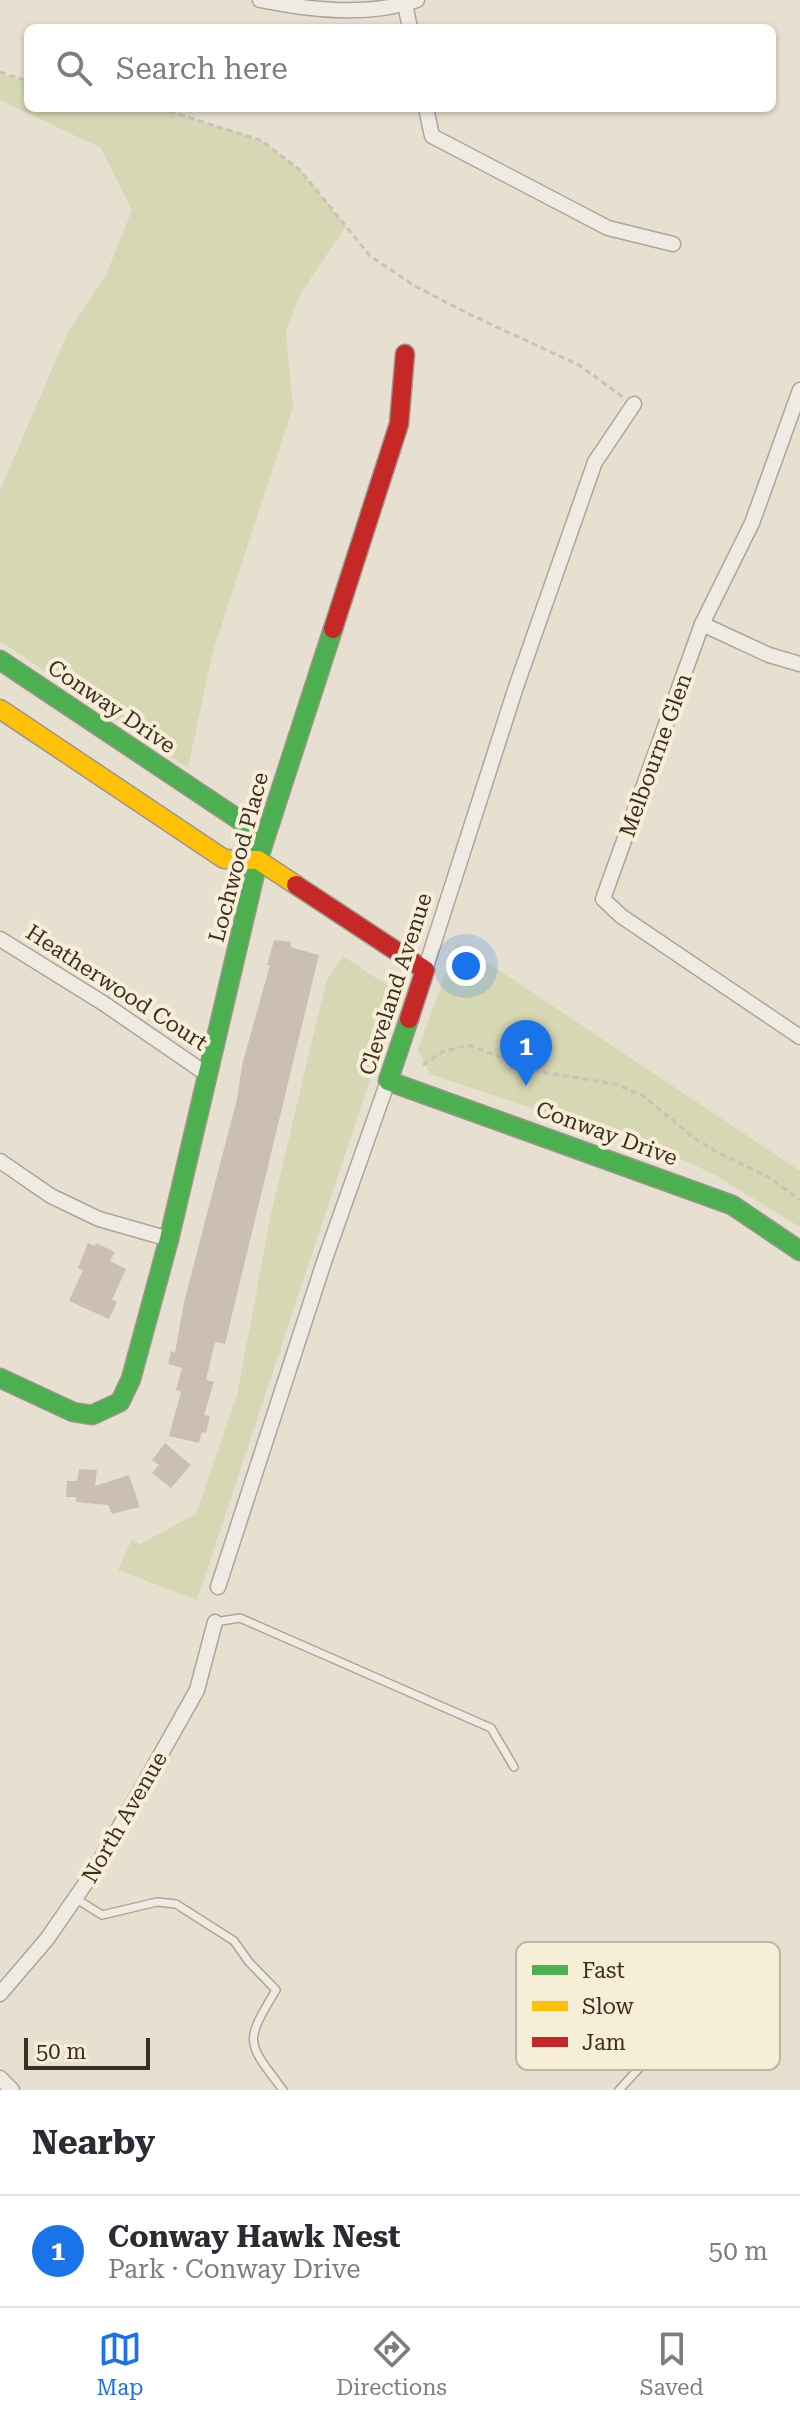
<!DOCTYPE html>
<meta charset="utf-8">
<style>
:root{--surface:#fff;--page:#f2f2f3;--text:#2b2b33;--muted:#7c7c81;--line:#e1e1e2;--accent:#1a73e8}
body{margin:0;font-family:"Roboto Serif",serif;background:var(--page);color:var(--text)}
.scale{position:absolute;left:24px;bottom:20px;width:126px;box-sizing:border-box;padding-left:8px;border:4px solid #3d2e20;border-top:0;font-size:22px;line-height:28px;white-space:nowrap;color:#3d2e20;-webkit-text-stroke:6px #f7eed8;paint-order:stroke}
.you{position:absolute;left:466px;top:966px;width:28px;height:28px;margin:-20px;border:6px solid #fff;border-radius:50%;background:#1a73e8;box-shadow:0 0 0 12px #1a73e833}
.badge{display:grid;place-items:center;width:52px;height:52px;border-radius:50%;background:var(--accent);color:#fff;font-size:26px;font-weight:700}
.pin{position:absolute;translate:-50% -66px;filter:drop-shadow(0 2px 4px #0008)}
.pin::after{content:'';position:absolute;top:42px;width:28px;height:24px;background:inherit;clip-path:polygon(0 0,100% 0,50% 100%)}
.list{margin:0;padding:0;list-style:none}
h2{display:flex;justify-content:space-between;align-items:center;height:104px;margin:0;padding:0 32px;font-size:34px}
h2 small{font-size:26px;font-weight:400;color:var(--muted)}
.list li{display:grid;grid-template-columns:52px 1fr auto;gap:24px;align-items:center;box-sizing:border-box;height:112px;padding:0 32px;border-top:2px solid var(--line)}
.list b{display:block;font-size:30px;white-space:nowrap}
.list p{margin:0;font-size:26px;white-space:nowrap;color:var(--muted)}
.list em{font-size:26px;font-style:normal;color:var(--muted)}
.icon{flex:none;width:44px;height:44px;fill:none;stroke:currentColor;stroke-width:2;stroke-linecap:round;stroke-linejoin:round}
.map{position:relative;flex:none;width:800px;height:2090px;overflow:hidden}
.search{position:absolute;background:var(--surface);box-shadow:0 2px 6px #0004;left:24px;right:24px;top:24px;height:88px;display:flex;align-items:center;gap:20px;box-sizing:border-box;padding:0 28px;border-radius:12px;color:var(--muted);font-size:30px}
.sheet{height:216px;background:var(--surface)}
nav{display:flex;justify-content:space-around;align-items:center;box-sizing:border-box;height:112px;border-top:2px solid var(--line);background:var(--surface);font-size:22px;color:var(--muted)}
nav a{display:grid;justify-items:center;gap:4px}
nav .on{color:var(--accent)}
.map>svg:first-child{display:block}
.green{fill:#d6d7b3}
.building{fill:#cbbfb2}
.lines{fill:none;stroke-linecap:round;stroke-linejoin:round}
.lane-casing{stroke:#ada599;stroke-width:10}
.street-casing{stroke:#ada599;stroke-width:17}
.fast-casing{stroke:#9c958a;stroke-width:21}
.slow-casing{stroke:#9c958a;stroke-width:21}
.jam-casing{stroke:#9c958a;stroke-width:21}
.path{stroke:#c8c2b9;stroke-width:3;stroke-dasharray:6 4;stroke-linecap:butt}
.lane{stroke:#efebe3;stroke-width:7}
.street{stroke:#efebe3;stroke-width:14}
.fast{stroke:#4caf50;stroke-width:18}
.slow{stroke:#ffc107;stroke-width:18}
.jam{stroke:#c62828;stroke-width:18}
.labels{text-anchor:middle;stroke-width:8;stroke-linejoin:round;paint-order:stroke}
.street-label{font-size:22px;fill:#3d2e20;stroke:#f7eed8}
.key{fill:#f7eed8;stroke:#bfb4a1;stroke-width:2}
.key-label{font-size:22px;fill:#3d2e20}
</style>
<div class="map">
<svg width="800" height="2090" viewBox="0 0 800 2090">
<rect width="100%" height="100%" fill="#e7e0d1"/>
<!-- green -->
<g class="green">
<path d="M0,74l28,8v26h132l102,33 38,29 46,56 -47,70 -13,36 7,75 -80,244 -25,117 -188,-127v-151l68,-158 38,-57 26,-65 -31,-62 -101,-48z"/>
<path d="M457,942l343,229v56l-85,-52 -40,-19 -245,-82 -12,-24z"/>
<path d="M343,956l45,30 7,18 -198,596 -79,-30 14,-31 8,5 56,-30 41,-119 34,-181 55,-232z"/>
</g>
<!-- building -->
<g class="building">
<path d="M274,940l17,2 -1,5 29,8 -94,389 -10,-2 -9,38 8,2 -10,33 6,1 -4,17 -4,-1 -3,11 -30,-7 12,-44 -5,-2 6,-22 -14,-4 3,-13 4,2 9,-51 53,-203 5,-34 28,-100h-3z"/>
<path d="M88,1243l7,3 1,-3 19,9 -5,9 16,8 -14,31 5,2 -8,17 -40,-18 14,-31 -5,-2z"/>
<path d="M165,1443l26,22 -20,23 -19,-15 7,-8 -7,-5z"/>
<path d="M79,1469l18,1 -2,16 34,-11 11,32 -28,7 -4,-9 -32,-3v-5h-10l1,-16h10z"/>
</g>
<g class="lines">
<defs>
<g id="lane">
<path d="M215,1622l25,-4 251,110 23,39"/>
<path d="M75,1898l27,17 55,-13 19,2 58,37 15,21 27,28c-32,53 -30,51 7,100"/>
<path d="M619,2090l58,-63 49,-64"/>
</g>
<g id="street">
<path d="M260,0c50,10 107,17 157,0"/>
<path d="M405,4l5,24"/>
<path d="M426,108l6,28 176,92 65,16"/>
<path d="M800,390l-48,133 -50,101 -99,275 18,17 179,121"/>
<path d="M702,624l67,31 31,9"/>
<path d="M0,939l103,64 105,72"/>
<path d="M425,970l91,-283 79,-225 39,-58"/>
<path d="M0,1161l51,35 48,23 70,20"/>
<path d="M218,1587l107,-328 63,-178"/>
<path d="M0,1994l47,-55 47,-68 45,-78 58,-103 18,-68"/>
<path d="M0,2078l12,12"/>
</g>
<g id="fast">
<path d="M0,660l241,161 17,39"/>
<path d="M409,1019l-21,62 344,124 68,46"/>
<path d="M0,1378l73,34 19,3 28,-13 11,-23 38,-140 89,-379 75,-231"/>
</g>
<path id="slow" d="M0,709l224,150 34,1 38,25"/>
<g id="jam">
<path d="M333,629l66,-205 6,-70"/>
<path d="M296,885l129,85 -16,49"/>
</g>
</defs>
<!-- lane casing -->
<use href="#lane" class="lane-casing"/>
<!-- street casing -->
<use href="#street" class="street-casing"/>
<!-- fast casing -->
<use href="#fast" class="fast-casing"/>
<!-- slow casing -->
<use href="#slow" class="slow-casing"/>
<!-- jam casing -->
<use href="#jam" class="jam-casing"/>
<!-- path -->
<g class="path">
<path d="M0,72l28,9"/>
<path d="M160,108l102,33 38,29 70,86 45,30 56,29 108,50 44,32"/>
<path d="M423,1065l19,-13 26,-7 73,27 74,12 27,11 52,43 21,13 55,27 30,22"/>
</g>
<!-- lane -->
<use href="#lane" class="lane"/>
<!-- street -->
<use href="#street" class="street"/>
<!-- fast -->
<use href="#fast" class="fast"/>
<!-- slow -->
<use href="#slow" class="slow"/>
<!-- jam -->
<use href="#jam" class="jam"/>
</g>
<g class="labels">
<!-- street labels -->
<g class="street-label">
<text transform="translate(112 706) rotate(34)" y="8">Conway Drive</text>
<text transform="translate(655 755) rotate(-70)" y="8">Melbourne Glen</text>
<text transform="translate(238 857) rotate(-75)" y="8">Lochwood Place</text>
<text transform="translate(395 984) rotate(-72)" y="8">Cleveland Avenue</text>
<text transform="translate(117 987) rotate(33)" y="8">Heatherwood Court</text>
<text transform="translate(607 1133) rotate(20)" y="8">Conway Drive</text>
<text transform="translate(124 1817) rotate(-60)" y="8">North Avenue</text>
</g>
</g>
<!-- legend -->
<rect x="516" y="1942" width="264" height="128" rx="12" class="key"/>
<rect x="532" y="1965" width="36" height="10" fill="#4caf50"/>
<rect x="532" y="2001" width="36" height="10" fill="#ffc107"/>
<rect x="532" y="2037" width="36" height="10" fill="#c62828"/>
<g class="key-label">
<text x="582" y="1978">Fast</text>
<text x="582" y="2014">Slow</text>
<text x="582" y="2050">Jam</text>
</g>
</svg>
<div class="scale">50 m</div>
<div class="you"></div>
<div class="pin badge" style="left:526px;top:1086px">1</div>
<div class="search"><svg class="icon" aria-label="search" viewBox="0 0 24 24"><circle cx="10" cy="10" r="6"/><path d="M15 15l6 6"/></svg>Search here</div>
</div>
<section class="sheet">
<h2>Nearby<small></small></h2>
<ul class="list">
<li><span class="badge">1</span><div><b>Conway Hawk Nest</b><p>Park · Conway Drive</p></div><em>50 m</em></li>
</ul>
</section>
<nav>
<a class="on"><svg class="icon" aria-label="map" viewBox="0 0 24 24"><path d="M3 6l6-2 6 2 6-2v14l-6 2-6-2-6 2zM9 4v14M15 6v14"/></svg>Map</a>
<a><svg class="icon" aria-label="directions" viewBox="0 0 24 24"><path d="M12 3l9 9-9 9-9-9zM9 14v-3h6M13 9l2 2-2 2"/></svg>Directions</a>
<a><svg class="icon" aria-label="saved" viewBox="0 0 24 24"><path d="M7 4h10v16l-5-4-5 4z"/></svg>Saved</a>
</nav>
